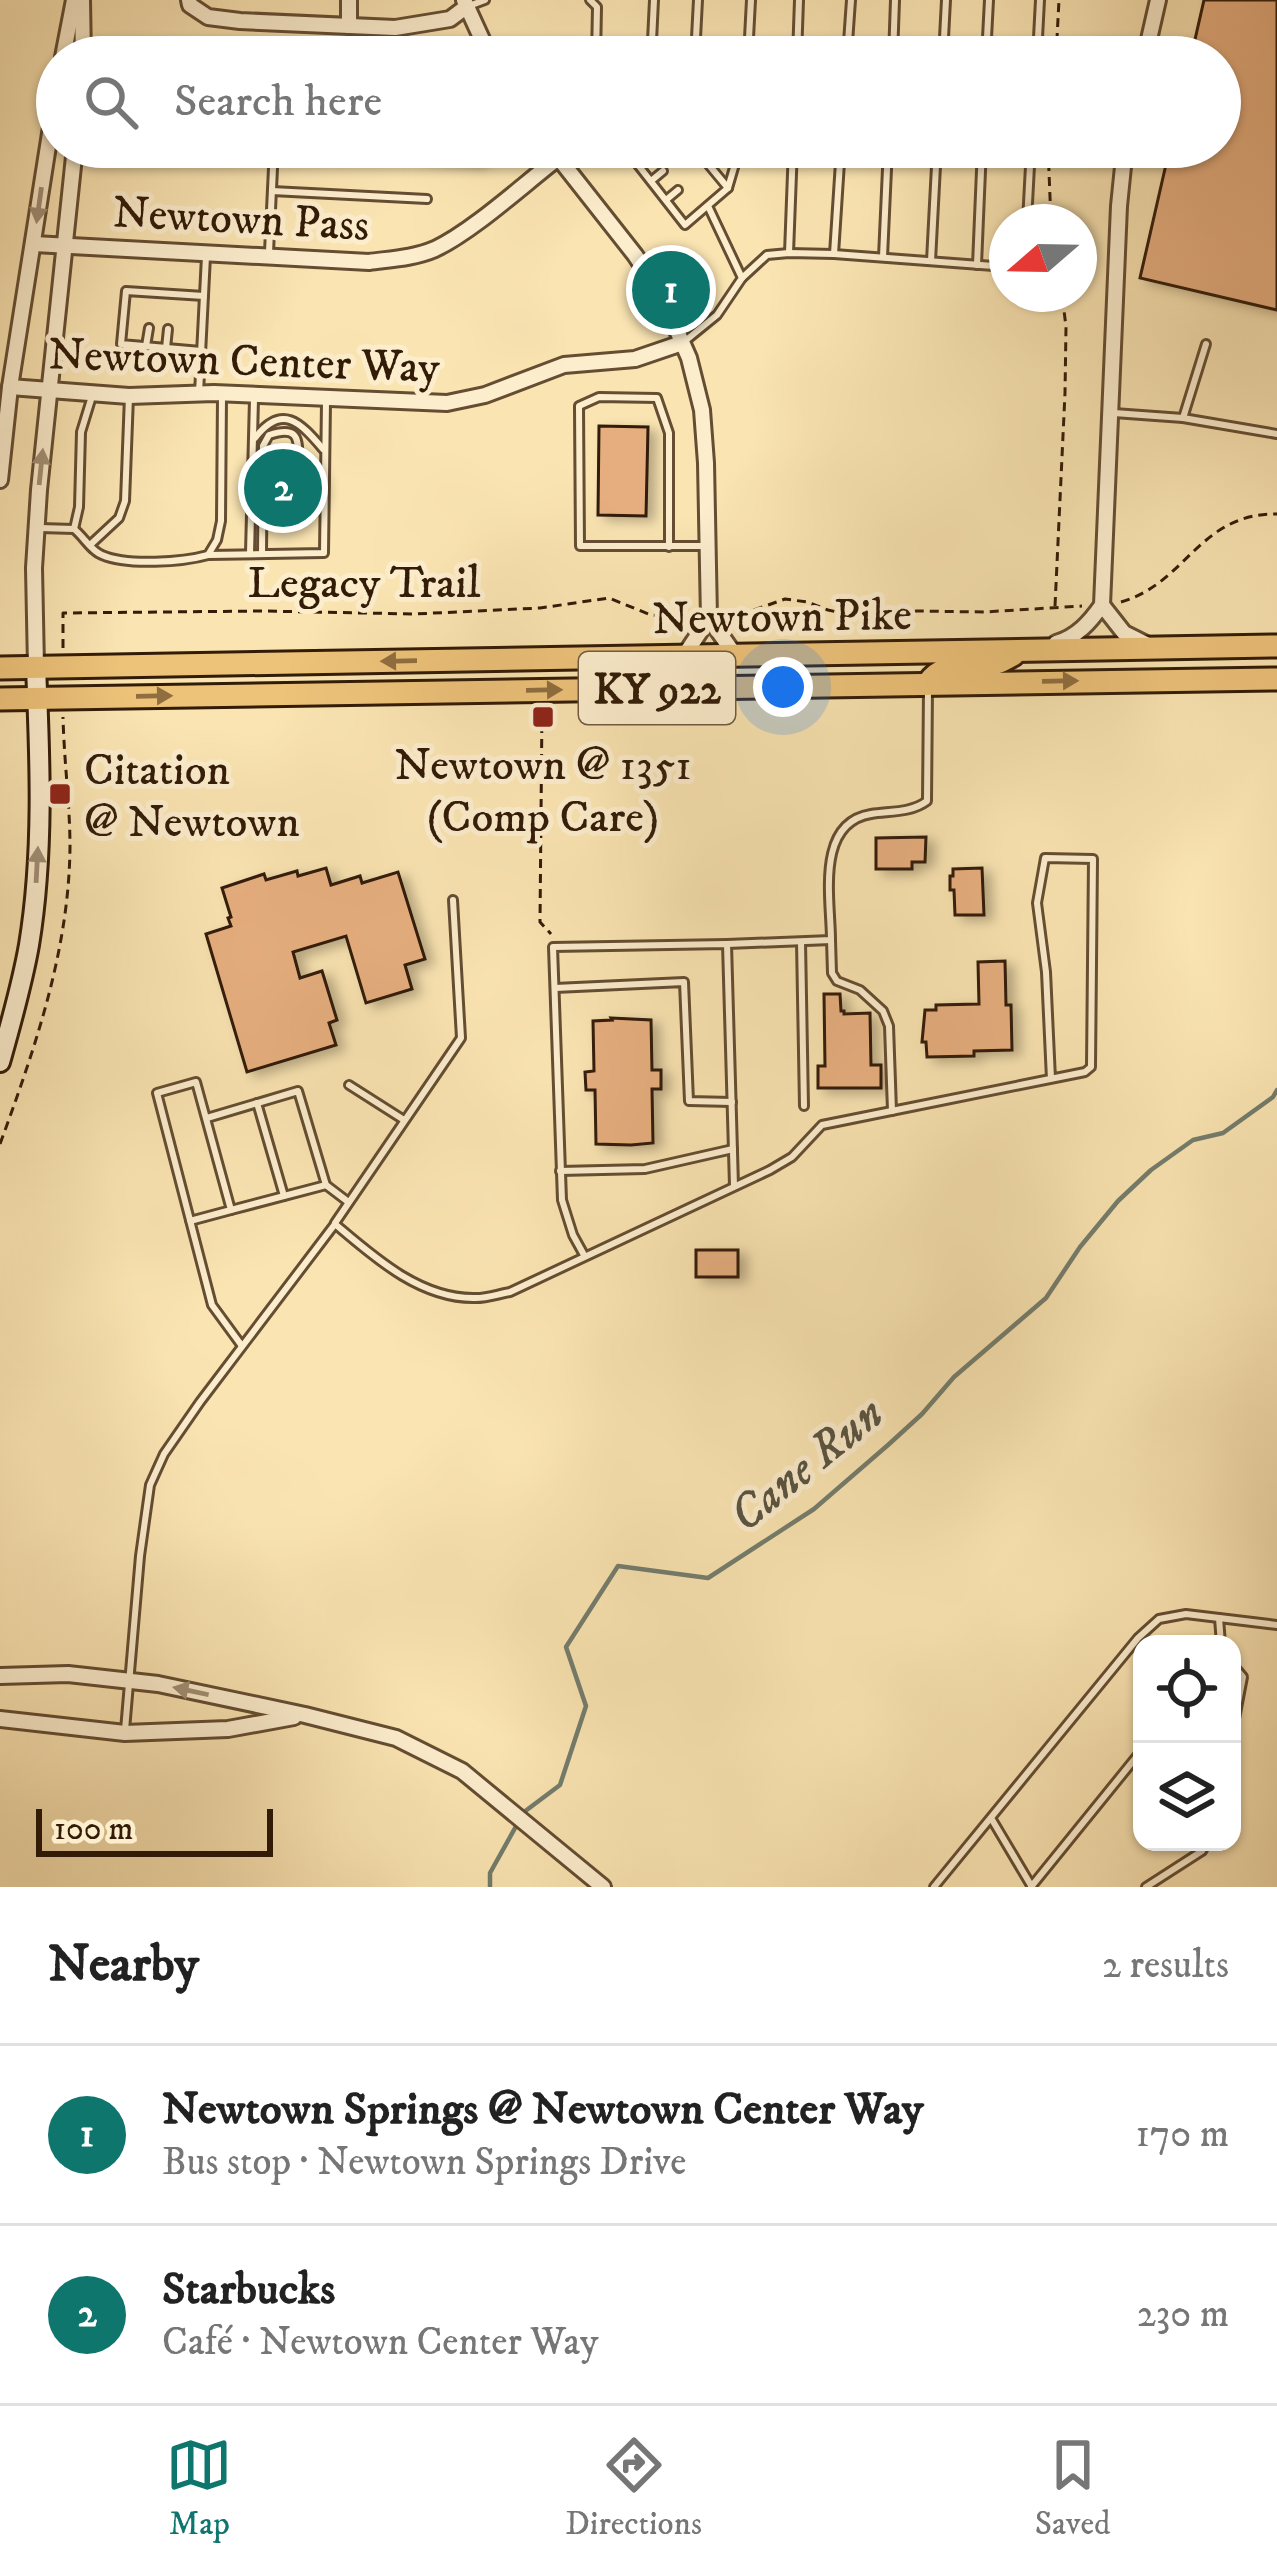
<!DOCTYPE html>
<meta charset="utf-8">
<style>
:root{--surface:#fff;--page:#f2f2f2;--text:#222;--muted:#767676;--line:#e0e0e0;--accent:#0f766e}
body{margin:0;font-family:"IM FELL DW Pica",serif;background:var(--page);color:var(--text)}
.controls{position:absolute;right:36px;bottom:36px;display:grid;overflow:hidden;border-radius:24px;box-shadow:0 3px 9px #0004}
.controls button{width:108px;height:108px;display:grid;place-items:center;padding:0;border:0;border-bottom:3px solid var(--line);background:var(--surface);color:var(--text);font:60px sans-serif}
.compass{position:absolute;left:989px;top:204px;width:108px;height:108px;border-radius:50%;background:var(--surface);box-shadow:0 3px 9px #0004;rotate:250deg}
.scale{position:absolute;left:36px;bottom:30px;width:237px;box-sizing:border-box;padding-left:12px;border:6px solid #321b07;border-top:0;font-size:33px;line-height:42px;white-space:nowrap;color:#321b07;-webkit-text-stroke:9px #fcedcd;paint-order:stroke}
.you{position:absolute;left:783px;top:687px;width:42px;height:42px;margin:-30px;border:9px solid #fff;border-radius:50%;background:#1a73e8;box-shadow:0 0 0 18px #1a73e833}
.badge{display:grid;place-items:center;width:78px;height:78px;border-radius:50%;background:var(--accent);color:#fff;font-size:39px;font-weight:700}
.pin{position:absolute;translate:-50% -50%;border:6px solid #fff;box-shadow:0 3px 12px #0006}
.list{margin:0;padding:0;list-style:none}
h2{display:flex;justify-content:space-between;align-items:center;height:156px;margin:0;padding:0 48px;font-size:51px}
h2 small{font-size:39px;font-weight:400;color:var(--muted)}
.list li{display:grid;grid-template-columns:78px 1fr auto;gap:36px;align-items:center;box-sizing:border-box;height:180px;padding:0 48px;border-top:3px solid var(--line)}
.list b{display:block;font-size:45px;white-space:nowrap}
.list p{margin:0;font-size:39px;white-space:nowrap;color:var(--muted)}
.list em{font-size:39px;font-style:normal;color:var(--muted)}
.icon{flex:none;width:66px;height:66px;fill:none;stroke:currentColor;stroke-width:2;stroke-linecap:round;stroke-linejoin:round}
.map{position:relative;flex:none;width:1277px;height:1887px;overflow:hidden}
.search{position:absolute;background:var(--surface);box-shadow:0 3px 9px #0004;left:36px;right:36px;top:36px;height:132px;display:flex;align-items:center;gap:30px;box-sizing:border-box;padding:0 42px;border-radius:66px;color:var(--muted);font-size:45px}
.sheet{height:516px;background:var(--surface)}
nav{display:flex;justify-content:space-around;align-items:center;box-sizing:border-box;height:168px;border-top:3px solid var(--line);background:var(--surface);font-size:33px;color:var(--muted)}
nav a{display:grid;justify-items:center;gap:6px}
nav .on{color:var(--accent)}
.map>svg:first-child{display:block}
.lines{fill:none;stroke-linecap:round;stroke-linejoin:round}
.stream{stroke:#737d6d;stroke-width:4.5}
.building{fill:#e6ae7f;stroke:#321b07;stroke-width:3;filter:url(#shadow)}
.service-casing{stroke:#644d32;stroke-width:12}
.minor-casing{stroke:#644d32;stroke-width:20}
.secondary-casing{stroke:#321b07;stroke-width:24}
.trunk-casing{stroke:#321b07;stroke-width:27}
.path{stroke:#321b07;stroke-width:3;stroke-dasharray:9 6;stroke-linecap:butt}
.service{stroke:#fcedcd;stroke-width:6}
.minor{stroke:#fcedcd;stroke-width:14}
.secondary{stroke:#fcedcd;stroke-width:18}
.trunk{stroke:#edc279;stroke-width:21}
.oneway{fill:#a18e74}
.oneway2{fill:#906e40}
.poi-dot{fill:#8f2418;stroke:#fcedcd;stroke-width:4.5}
.labels{text-anchor:middle;stroke-width:10;stroke-linejoin:round;paint-order:stroke}
.shield{fill:#fcedcd;stroke:#6f5a42;stroke-width:3}
.shield-label{font-size:42px;font-weight:bold;fill:#321b07}
.street-label{font-size:45px;fill:#321b07;stroke:#fcedcd}
.poi-label{font-size:45px;fill:#321b07;stroke:#fcedcd}
.water-label{font-size:48px;font-style:italic;fill:#585442;stroke:#fcedcd}
</style>
<div class="map">
<svg width="1277" height="1887" viewBox="0 0 1277 1887">
<defs>
<filter id="shadow"><feDropShadow dx="8" dy="4.5" stdDeviation="6" flood-color="#0004"/></filter>
</defs>
<rect width="100%" height="100%" fill="#fae4b2"/>
<filter id="stains"><feTurbulence type="fractalNoise" baseFrequency=".00167" numOctaves="4"/><feColorMatrix values="0 0 0 0 .2 0 0 0 0 .09 0 0 0 0 .02 0 0 0 .5 -.17"/></filter>
<radialGradient id="worn" r=".72"><stop offset=".6" stop-color="#630" stop-opacity="0"/><stop offset="1" stop-color="#630" stop-opacity=".3"/></radialGradient>
<g class="lines">
<!-- stream -->
<path class="stream" d="M490,1887v-14l34,-61 36,-27 26,-79 -20,-59 52,-81 90,12 106,-69 74,-64 34,-31 32,-37 92,-79 34,-51 38,-46 33,-31 42,-30 30,-7 50,-36 4,-7"/>
</g>
<!-- building -->
<g class="building">
<path d="M1204,0h73v310l-137,-32 30,-131h50v-90h-29z"/>
<path d="M418,147h61l-1,15 -60,-6z"/>
<path d="M599,426l49,1 -2,89 -48,-1z"/>
<path d="M926,837l-1,25h-13v7h-36v-31z"/>
<path d="M326,868l5,17 29,-9 2,7 36,-11 27,87 -20,6 7,24 -46,14 -20,-67 -53,16 7,26 22,-7 15,49 -8,3 7,22 -89,27 -41,-138 25,-8 -3,-8 3,-1 -9,-29 42,-14 2,6 31,-9 1,5z"/>
<path d="M982,868l2,47h-29l-1,-25h-4v-14h3v-7z"/>
<path d="M1005,961l1,44h5l1,45 -38,1v5l-47,1 -1,-15h-4l3,-32h11v-5l43,-1 -1,-42z"/>
<path d="M824,994h16l1,17h3v3l26,-1 1,52h10v23h-63v-22h7z"/>
<path d="M611,1018l40,2 1,50h9v19h-9l1,54 -22,2 -35,-1 -1,-54h-9l-1,-18 9,-1 -1,-50 19,-1z"/>
<rect x="696" y="1250" width="42" height="27"/>
</g>
<g class="lines">
<defs>
<g id="service">
<path d="M590,0l7,7 -1,50"/>
<path d="M654,0l-2,41 11,16"/>
<path d="M469,6l16,-6"/>
<path d="M695,57l3,-57"/>
<path d="M748,57l3,-57"/>
<path d="M797,57l2,-57"/>
<path d="M847,57l4,-57"/>
<path d="M893,57l2,-57"/>
<path d="M943,57l3,-57"/>
<path d="M986,57l3,-57"/>
<path d="M1037,57l3,-57"/>
<path d="M624,147l61,78 43,-37 -34,-41"/>
<path d="M651,181l12,-10"/>
<path d="M728,188l12,-41"/>
<path d="M272,191l155,8"/>
<path d="M666,200l12,-10"/>
<path d="M1027,222l4,-75"/>
<path d="M269,252l5,-105"/>
<path d="M789,253l4,-106"/>
<path d="M834,254l7,-107"/>
<path d="M883,257l5,-110"/>
<path d="M931,261l6,-114"/>
<path d="M977,265l5,-118"/>
<path d="M742,278l25,-23 22,-2 45,1 173,13"/>
<path d="M685,341l32,-26 25,-37 -34,-72"/>
<path d="M146,346l3,-18"/>
<path d="M166,348l2,-19"/>
<path d="M201,351l-80,-7 5,-53 78,5"/>
<path d="M199,393l7,-137"/>
<path d="M1114,413l69,5 94,16"/>
<path d="M1183,418l23,-74"/>
<path d="M255,438c27,-35 45,-16 68,11"/>
<path d="M40,528l34,1c10,8 17,22 28,26 25,11 81,7 106,0l9,-15 4,-19 1,-124"/>
<path d="M74,529l5,-22 2,-75 12,-39"/>
<path d="M90,545l29,-27 6,-17 4,-105"/>
<path d="M669,547v-114l-12,-35 -58,-1 -20,9 1,140h124"/>
<path d="M250,553l4,-154"/>
<path d="M262,554l1,-108 6,-11c40,-13 24,17 33,37 3,8 17,17 22,23"/>
<path d="M208,555l116,-2 2,-151"/>
<path d="M831,940l1,33 5,8 23,9 23,21 6,15 3,85"/>
<path d="M801,942l3,164"/>
<path d="M727,944l104,-4c0,-40 -16,-117 40,-126 19,-3 40,-1 56,-13l1,-111"/>
<path d="M555,988l129,-6 5,119 43,1"/>
<path d="M349,1085l55,35"/>
<path d="M257,1103l27,93"/>
<path d="M207,1118l91,-27 28,94 -95,25"/>
<path d="M560,1171l85,-2 88,-20"/>
<path d="M326,1185l21,16"/>
<path d="M190,1221l41,-11 -35,-128 -39,11 55,212 30,41"/>
<path d="M335,1223l126,-185 -8,-138"/>
<path d="M584,1255l-11,-20 -11,-35 -9,-253 174,-3 7,242"/>
<path d="M1219,1618l2,26"/>
<path d="M1232,1664l11,13 -11,57"/>
<path d="M125,1730l15,-174 10,-71 14,-31 36,-52 135,-178c39,33 84,74 138,74 12,1 25,-4 37,-6l260,-122 22,-13 30,-32 263,-53 6,-5 2,-208 -48,-1 -8,45 9,69 5,107"/>
<path d="M991,1818l41,69"/>
<path d="M934,1887l204,-249 21,-19 27,-5 91,11"/>
<path d="M1031,1887l111,-137"/>
<path d="M1146,1887l56,-36 5,-9"/>
</g>
<g id="minor">
<path d="M82,0l1,57"/>
<path d="M189,0l1,5 18,12 32,4 155,7 55,-9 16,-12"/>
<path d="M464,0l26,57"/>
<path d="M349,26v-26"/>
<path d="M63,57l11,-57"/>
<path d="M1145,57l13,-57"/>
<path d="M550,147l85,108 26,39 28,64 13,52 4,53 3,155 -25,38"/>
<path d="M34,244l335,18c22,-3 45,-4 66,-13 38,-18 88,-64 123,-91"/>
<path d="M10,387l119,9 85,-3 233,10 38,-8 79,-30 71,-6 47,-16"/>
<path d="M0,480l10,-93 47,-298"/>
<path d="M1102,605l22,28 22,11"/>
<path d="M709,618l26,37"/>
<path d="M1056,643c21,-6 34,-21 46,-38l17,-399 6,-59"/>
<path d="M36,667l-2,-99 5,-78 36,-343"/>
<path d="M0,1676l68,-2 90,10 147,31 91,23 66,33 141,116"/>
<path d="M0,1719l125,14 103,-4 66,-12"/>
</g>
<path id="secondary" d="M0,1062c11,-39 22,-77 29,-117 15,-91 11,-186 7,-278"/>
<g id="trunk">
<path d="M0,668l1277,-22"/>
<path d="M928,683c15,-21 33,-14 56,-17 11,-1 20,-6 29,-11"/>
<path d="M0,699l1277,-20"/>
</g>
</defs>
<!-- service casing -->
<use href="#service" class="service-casing"/>
<!-- minor casing -->
<use href="#minor" class="minor-casing"/>
<!-- secondary casing -->
<use href="#secondary" class="secondary-casing"/>
<!-- trunk casing -->
<use href="#trunk" class="trunk-casing"/>
<!-- path -->
<g class="path">
<path d="M1056,57l3,-57"/>
<path d="M1048,147l3,75"/>
<path d="M1121,602c66,-19 78,-89 156,-88"/>
<path d="M1055,606l10,-213 1,-66 -4,-33"/>
<path d="M725,616h12l48,-17 22,3 21,8 23,5 66,-4 67,1 98,-6"/>
<path d="M63,648v-35l199,-2 152,3 126,-6 69,-10 42,17 41,3"/>
<path d="M542,709l-2,213 11,12"/>
<path d="M0,1144c35,-96 69,-193 70,-297 0,-43 -6,-86 -7,-130"/>
</g>
<!-- service -->
<use href="#service" class="service"/>
<!-- minor -->
<use href="#minor" class="minor"/>
<!-- secondary -->
<use href="#secondary" class="secondary"/>
<!-- trunk -->
<use href="#trunk" class="trunk"/>
</g>
<!-- one-way arrows -->
<defs><path id="oneway-solid" d="M-6-.8H1V-3.2L6.5 0L1 3.2V.8H-6Z" transform="scale(3)"/></defs>
<g class="oneway">
<use href="#oneway-solid" transform="translate(39 205) rotate(98)"/>
<use href="#oneway-solid" transform="translate(41 467) rotate(-84)"/>
<use href="#oneway-solid" transform="translate(37 865) rotate(-87)"/>
<use href="#oneway-solid" transform="translate(191 1691) rotate(-168)"/>
</g>
<g class="oneway2">
<use href="#oneway-solid" transform="translate(399 661) rotate(179)"/>
<use href="#oneway-solid" transform="translate(1060 681) rotate(-1)"/>
<use href="#oneway-solid" transform="translate(544 690) rotate(-1)"/>
<use href="#oneway-solid" transform="translate(154 696) rotate(-1)"/>
</g>
<!-- markers -->
<g class="poi-dot">
<rect x="531" y="705" width="24" height="24" rx="6"/>
<rect x="48" y="782" width="24" height="24" rx="6"/>
</g>
<g class="labels">
<!-- shield labels -->
<rect class="shield" x="579" y="652" width="156" height="72" rx="9"/>
<g class="shield-label">
<text x="657" y="703">KY 922</text>
</g>
<!-- street labels -->
<g class="street-label">
<text transform="translate(241 217) rotate(3)" y="16">Newtown Pass</text>
<text transform="translate(244 359) rotate(2)" y="16">Newtown Center Way</text>
<text x="364" y="597">Legacy Trail</text>
<text transform="translate(782 615) rotate(-1)" y="16">Newtown Pike</text>
</g>
<!-- poi labels -->
<g class="poi-label">
<text x="543" y="779">Newtown @ 1351<tspan x="543" dy="52">(Comp Care)</tspan></text>
<text x="84" y="784" text-anchor="start">Citation<tspan x="84" dy="52">@ Newtown</tspan></text>
</g>
<!-- water labels -->
<g class="water-label">
<text transform="translate(805 1463) rotate(-39)" y="17">Cane Run</text>
</g>
</g>
<rect width="100%" height="100%" filter="url(#stains)"/>
<rect width="100%" height="100%" fill="url(#worn)"/>
</svg>
<div class="controls">
<button><svg class="icon" aria-label="locate" viewBox="0 0 24 24"><circle cx="12" cy="12" r="6"/><path d="M12 2v4M12 18v4M2 12h4M18 12h4"/></svg></button>
<button><svg class="icon" aria-label="layers" viewBox="0 0 24 24"><path d="M12 4l9 5-9 5-9-5zM3 14l9 5 9-5"/></svg></button>
</div>
<svg class="compass" viewBox="-18 -18 36 36"><path d="M0-13l5 13h-10z" fill="#e53935"/><path d="M0 13l5-13h-10z" fill="#767676"/></svg>
<div class="scale">100 m</div>
<div class="you"></div>
<div class="pin badge" style="left:671px;top:290px">1</div>
<div class="pin badge" style="left:283px;top:488px">2</div>
<div class="search"><svg class="icon" aria-label="search" viewBox="0 0 24 24"><circle cx="10" cy="10" r="6"/><path d="M15 15l6 6"/></svg>Search here</div>
</div>
<section class="sheet">
<h2>Nearby<small>2 results</small></h2>
<ul class="list">
<li><span class="badge">1</span><div><b>Newtown Springs @ Newtown Center Way</b><p>Bus stop · Newtown Springs Drive</p></div><em>170 m</em></li>
<li><span class="badge">2</span><div><b>Starbucks</b><p>Café · Newtown Center Way</p></div><em>230 m</em></li>
</ul>
</section>
<nav>
<a class="on"><svg class="icon" aria-label="map" viewBox="0 0 24 24"><path d="M3 6l6-2 6 2 6-2v14l-6 2-6-2-6 2zM9 4v14M15 6v14"/></svg>Map</a>
<a><svg class="icon" aria-label="directions" viewBox="0 0 24 24"><path d="M12 3l9 9-9 9-9-9zM9 14v-3h6M13 9l2 2-2 2"/></svg>Directions</a>
<a><svg class="icon" aria-label="saved" viewBox="0 0 24 24"><path d="M7 4h10v16l-5-4-5 4z"/></svg>Saved</a>
</nav>
